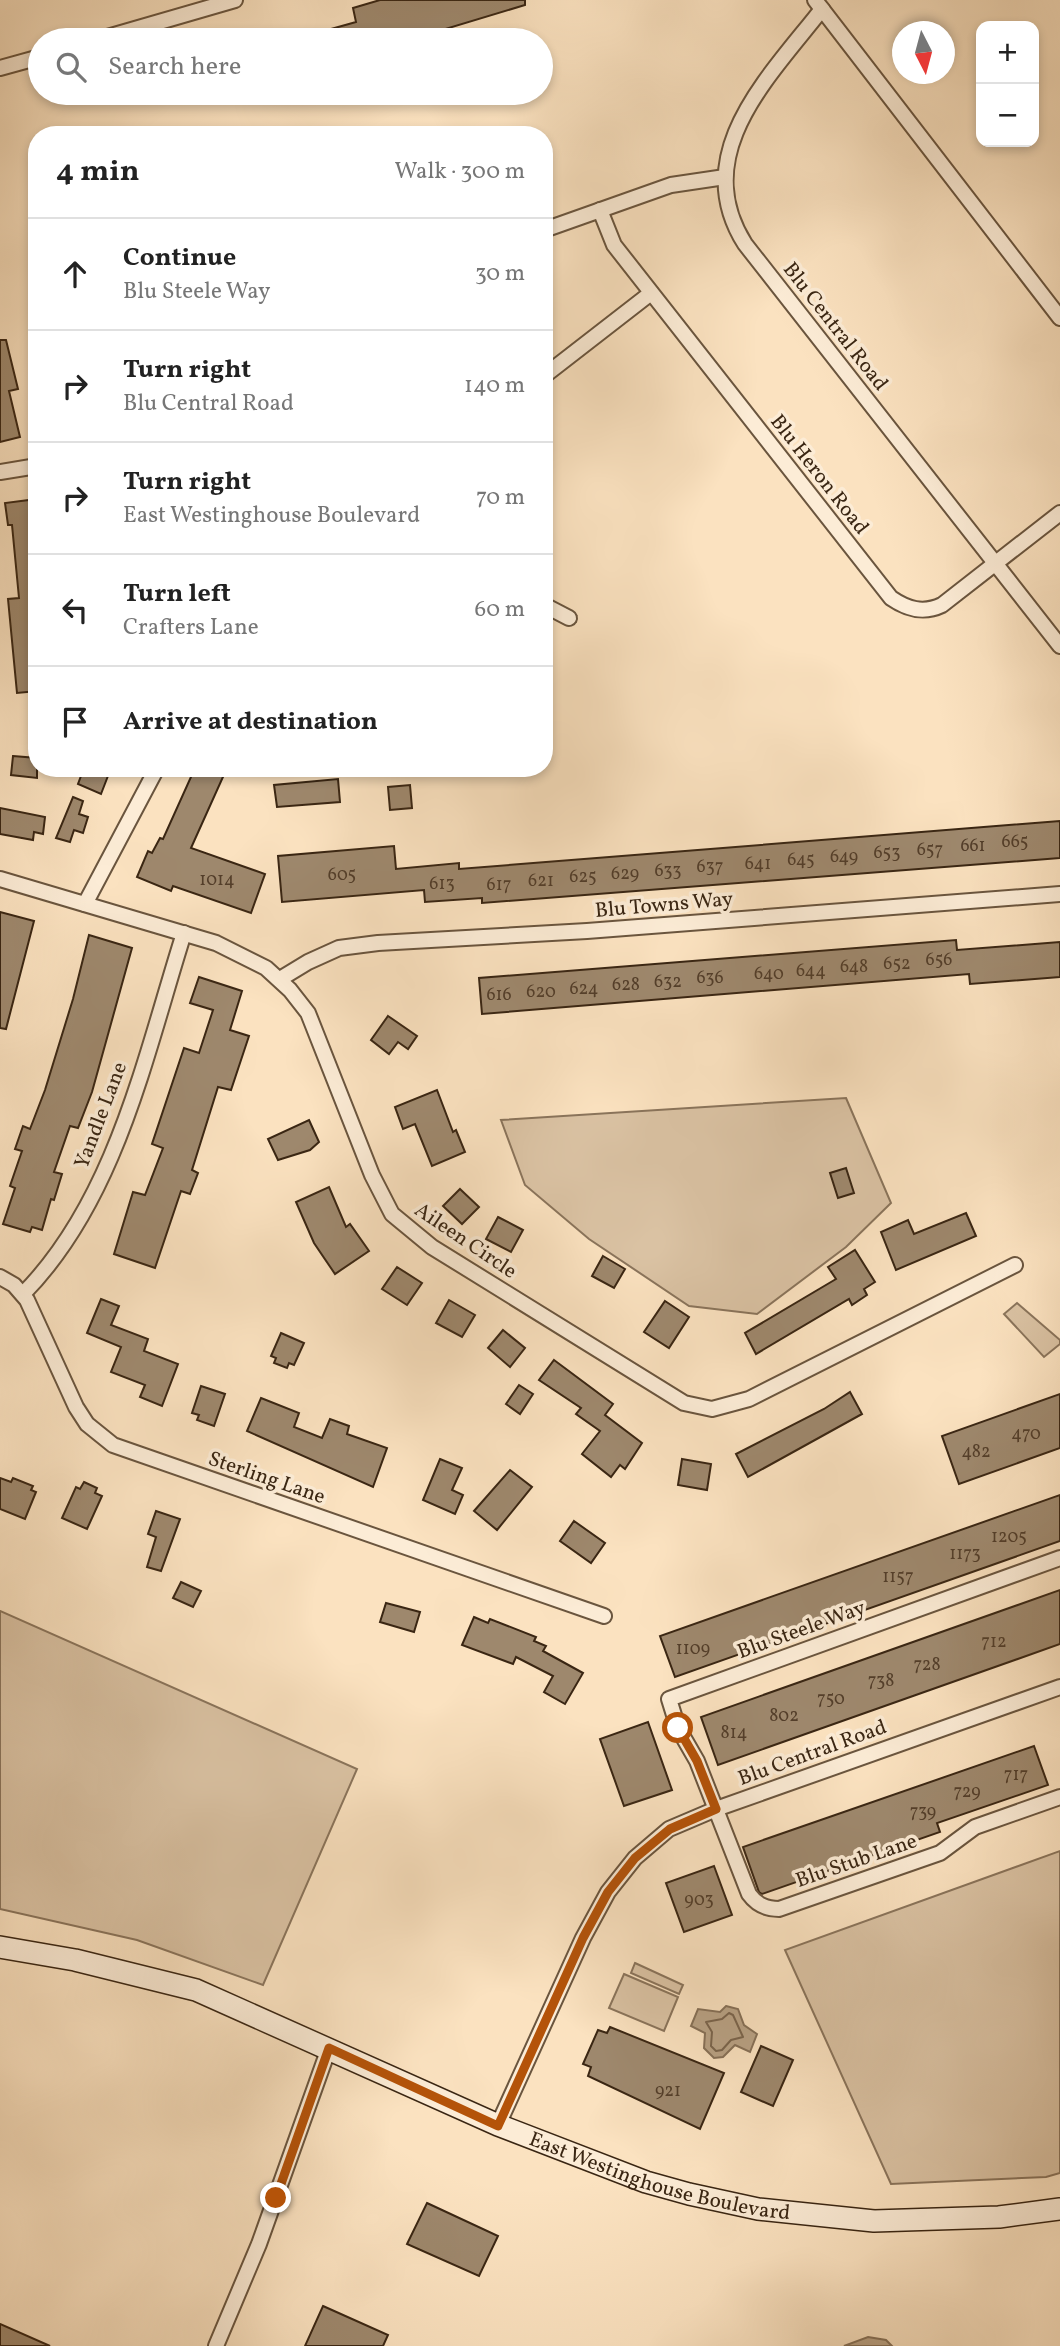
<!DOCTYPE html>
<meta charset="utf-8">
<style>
:root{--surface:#fff;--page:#f6f6f6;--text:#222;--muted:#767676;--line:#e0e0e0}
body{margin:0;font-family:Vollkorn,serif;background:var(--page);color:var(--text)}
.controls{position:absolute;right:21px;top:21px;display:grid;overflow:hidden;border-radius:14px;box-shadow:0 4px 10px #0003}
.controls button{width:63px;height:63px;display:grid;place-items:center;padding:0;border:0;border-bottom:2px solid var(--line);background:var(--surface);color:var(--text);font:35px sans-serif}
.compass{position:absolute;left:892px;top:21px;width:63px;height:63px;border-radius:50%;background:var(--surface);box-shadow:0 4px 10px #0003;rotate:174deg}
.stop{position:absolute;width:21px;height:21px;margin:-16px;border:5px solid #b45309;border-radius:50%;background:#fff}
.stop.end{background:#b45309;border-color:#fff;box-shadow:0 2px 7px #0008}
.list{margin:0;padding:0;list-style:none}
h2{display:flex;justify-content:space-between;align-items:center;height:91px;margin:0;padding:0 28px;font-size:30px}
h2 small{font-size:23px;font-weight:400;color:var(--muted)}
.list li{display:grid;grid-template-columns:46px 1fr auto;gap:21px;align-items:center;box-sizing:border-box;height:112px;padding:0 28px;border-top:2px solid var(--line)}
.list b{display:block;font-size:26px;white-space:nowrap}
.list p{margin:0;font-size:23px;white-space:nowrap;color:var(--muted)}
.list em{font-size:23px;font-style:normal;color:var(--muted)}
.icon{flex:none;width:38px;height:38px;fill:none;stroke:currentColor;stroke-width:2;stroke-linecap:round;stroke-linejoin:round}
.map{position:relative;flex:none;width:1060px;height:2346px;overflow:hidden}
.search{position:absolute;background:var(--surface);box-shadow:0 4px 10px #0003;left:28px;top:28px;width:525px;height:77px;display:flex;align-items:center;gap:18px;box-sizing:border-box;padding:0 24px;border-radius:38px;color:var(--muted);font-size:26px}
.panel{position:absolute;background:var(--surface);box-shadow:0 4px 10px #0003;left:28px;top:126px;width:525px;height:651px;border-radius:28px}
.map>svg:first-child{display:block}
.green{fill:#dac2a3;stroke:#8a745b;stroke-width:2}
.water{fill:#b9a285;stroke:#867057;stroke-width:2}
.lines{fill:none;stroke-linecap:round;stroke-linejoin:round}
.shore{stroke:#7a644c;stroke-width:2}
.building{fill:#9e886d;stroke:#3a2613;stroke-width:2}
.street-casing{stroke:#6a553e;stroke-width:18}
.secondary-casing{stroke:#3a2613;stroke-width:24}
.street{stroke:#fcecd6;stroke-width:14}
.secondary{stroke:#fcecd6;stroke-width:21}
.route{stroke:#b45309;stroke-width:9}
.labels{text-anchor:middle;stroke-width:7;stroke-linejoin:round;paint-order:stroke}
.number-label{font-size:18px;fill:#533e2a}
.street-label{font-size:21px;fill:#3a2613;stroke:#fcecd6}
</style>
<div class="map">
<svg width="1060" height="2346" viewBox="0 0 1060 2346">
<rect width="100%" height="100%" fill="#fbe2c0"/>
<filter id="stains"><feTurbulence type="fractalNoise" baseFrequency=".00286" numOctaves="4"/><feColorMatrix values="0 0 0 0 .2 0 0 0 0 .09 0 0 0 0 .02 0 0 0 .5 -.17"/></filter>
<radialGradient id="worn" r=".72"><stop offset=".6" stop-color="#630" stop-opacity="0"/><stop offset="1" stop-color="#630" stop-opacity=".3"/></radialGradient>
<!-- green -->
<g class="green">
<path d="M846,1098l45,105 -45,44 -89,67 -68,-8 -100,-67 -64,-54 -24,-65z"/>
<path d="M1017,1303l43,37v4l-16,13 -40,-43z"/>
<path d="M0,1611l357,158 -94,216 -126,-45 -137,-31z"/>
<path d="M1060,1851v322l-14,4 -155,7 -106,-234z"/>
<path d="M635,1963l48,22 -4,9 -48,-21z"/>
<path d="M624,1974l54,23 -14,34 -55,-23z"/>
</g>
<!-- water -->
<g class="water">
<path d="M726,2006l12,3 6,16 13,9 -7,18 -15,-7 -12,12 -9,1 -10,-10 1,-15 -14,-7 7,-17 22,3z"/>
<path d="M868,2337l18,3 6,6h-48z"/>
</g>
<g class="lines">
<!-- shore -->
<path class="shore" d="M729,2013l4,2 10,22 -12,3 -9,10 -6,1 -5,-5 1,-14 -6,-10 16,-3z"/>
</g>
<!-- building -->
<g class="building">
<path d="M380,0h145v5l-116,35h-102l-1,-4 50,-14 -3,-14z"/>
<path d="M0,340h6l12,49 -9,2 11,46 -20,5z"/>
<path d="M37,499v192l-20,2 -9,-94 11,-1 -7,-73h-4l-3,-22z"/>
<path d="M13,756l24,2v20l-26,-3z"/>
<path d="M84,768h27l-10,26 -23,-10z"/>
<path d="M195,768h32l-36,80 74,26 -14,39 -78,-27 -2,5 -34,-14 11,-26 4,2 8,-15 3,1z"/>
<path d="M338,779l2,23 -63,5 -3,-22z"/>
<path d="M410,785l2,23 -22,2 -2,-23z"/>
<path d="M73,797l10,4 -4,13 9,3 -5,16 -9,-3 -4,12 -14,-4z"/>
<path d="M0,808l45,9 -2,17 -9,-2 -1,8 -33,-6z"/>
<path d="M1060,821v37l-578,45v-5l-57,4 -1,-12 -142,12 -4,-46 116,-10 2,23 63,-6v6z"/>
<path d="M0,912l34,9 -28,108 -6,-1z"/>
<path d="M89,935l43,13 -40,144 -14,36 -8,-2 -16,46 8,2 -8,26 -3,-1 -9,31 -10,-3 -2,5 -27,-8 12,-36 -5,-2 12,-35 -7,-2 8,-23 7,3 15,-39 28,-91z"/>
<path d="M956,940l1,10 103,-8v35l-90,7 -1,-10 -487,40 -3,-36z"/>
<path d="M199,977l43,14 -12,39 19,6 -18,54 -13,-3 -26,83 6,3 -8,21 -9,-3 -26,77 -41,-14 19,-62 12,3 18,-47 -11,-4 32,-96 15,5 14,-43 -23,-7z"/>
<path d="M388,1016l29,20 -9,13 -10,-7 -9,12 -18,-14z"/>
<path d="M437,1090l16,42 3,-2 9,22 -33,14 -17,-42 -12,5 -8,-22z"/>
<path d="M309,1120l10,22 -9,8 -32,10 -10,-21z"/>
<path d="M846,1168l8,25 -16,5 -8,-25z"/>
<path d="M329,1187l17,40 4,-3 19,27 -34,23 -21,-31 -18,-41z"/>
<path d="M460,1189l19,18 -17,17 -19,-18z"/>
<path d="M966,1213l10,23 -80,34 -15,-38 27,-12 6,14z"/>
<path d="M498,1217l25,13 -12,22 -25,-13z"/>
<path d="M855,1250l20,32 -11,7 3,6 -15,10 -3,-6 -93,55 -11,-21 91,-54 -8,-12z"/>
<path d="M603,1256l22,13 -11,19 -22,-12z"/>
<path d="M397,1267l25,16 -15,22 -25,-16z"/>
<path d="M101,1299l18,7 -8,19 37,14 -4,12 34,13 -16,42 -22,-9 5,-12 -34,-13 10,-25 -34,-14z"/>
<path d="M449,1300l26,15 -13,22 -26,-14z"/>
<path d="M665,1301l24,16 -20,31 -25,-16z"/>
<path d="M503,1330l22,18 -15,19 -22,-19z"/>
<path d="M281,1333l23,10 -10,22 -5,-2 -2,5 -13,-5 2,-5 -5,-2z"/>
<path d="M554,1360l59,44 -8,11 37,28 -17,26 -5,-4 -9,12 -29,-23 18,-23 -24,-17 5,-6 -42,-28z"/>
<path d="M519,1385l14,9 -13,20 -14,-10z"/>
<path d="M201,1386l24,8 -11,32 -17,-6 2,-5 -7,-2z"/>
<path d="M850,1392l12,22 -114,63 -12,-23 88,-45z"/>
<path d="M1060,1394v54l-101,36 -17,-48z"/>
<path d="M261,1398l38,15 -5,14 28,11 8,-19 19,7 -2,8 40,14 -14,39 -126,-56z"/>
<path d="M440,1459l22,9 -10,22 11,5 -8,19 -32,-14z"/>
<path d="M682,1459l29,5 -4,26 -29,-5z"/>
<path d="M510,1470l22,17 -35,43 -23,-19z"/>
<path d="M0,1478l11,4 2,-4 20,8 -2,4 5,2 -11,27 -25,-10z"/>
<path d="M84,1482l13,6 -2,5 7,3 -15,33 -25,-11 14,-31 4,2z"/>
<path d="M1060,1495v46l-385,136 -15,-41z"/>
<path d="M156,1511l24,8 -19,52 -14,-4 9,-30 -8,-3z"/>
<path d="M574,1521l31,22 -14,20 -31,-22z"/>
<path d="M181,1582l20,9 -8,16 -20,-9z"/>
<path d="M1060,1590v54l-342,121 -17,-48z"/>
<path d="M386,1603l34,9 -6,20 -34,-10z"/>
<path d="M474,1617l14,6 2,-4 46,18 -2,4 12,5 -3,5 40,22 -18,31 -21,-12 9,-16 -37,-19 -3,7 -51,-19z"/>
<path d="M648,1722l24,68 -48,16 -24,-67z"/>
<path d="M1034,1746l14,39 -111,38 3,9 -178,62 -3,-2 -16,-45z"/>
<path d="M714,1866l18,49 -48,17 -18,-49z"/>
<path d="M610,2027l114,46 -24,56 -112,-53 3,-9 -8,-3 15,-34 9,3z"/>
<path d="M761,2046l32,14 -20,46 -32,-14z"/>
<path d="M427,2203l71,33 -19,40 -72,-32z"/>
<path d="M323,2306l65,29 -5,11h-78z"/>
<path d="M0,2324l50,22h-50z"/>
</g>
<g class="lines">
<defs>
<g id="street">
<path d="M815,0l245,318"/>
<path d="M822,9c-53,68 -134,145 -77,235l315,402"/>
<path d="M97,40l138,-40"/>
<path d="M0,68l40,-11"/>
<path d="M600,210l14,35 277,353c16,11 32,16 51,7l118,-92"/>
<path d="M544,230l127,-45 54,-8"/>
<path d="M544,376l107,-83"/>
<path d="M0,472l37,-6"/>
<path d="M544,605l25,13"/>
<path d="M0,879l216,64 50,25 24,22 18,23 64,162 20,39 40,33 252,156 28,6 37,-10 266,-134"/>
<path d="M85,904l72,-136"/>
<path d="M280,979l28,-17 31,-14 39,-5 209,-12 473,-37"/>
<path d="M0,1277l14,8 13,15 49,107 11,17 26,21 491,171"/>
<path d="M23,1294c93,-94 122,-238 161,-361"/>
<path d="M1060,1558l-391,141 9,29 19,33 52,133c8,11 17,15 30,15l161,-56 35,-26 85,-30"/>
<path d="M498,2125l85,-187 25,-46 27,-34 34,-29 47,-20 344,-122"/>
<path d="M216,2346l43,-102 70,-196"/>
</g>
<g id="secondary">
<path id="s1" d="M0,1947l75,13 121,30 302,135 148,57 43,12 69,15 116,12 125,-4 61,-8"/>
</g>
</defs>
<!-- street casing -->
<use href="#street" class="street-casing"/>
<!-- secondary casing -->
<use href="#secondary" class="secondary-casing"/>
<!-- street -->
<use href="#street" class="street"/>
<!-- secondary -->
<use href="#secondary" class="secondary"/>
</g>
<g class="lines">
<!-- route -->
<path class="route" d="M276,2198l53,-150 169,78 85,-188 25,-46 27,-34 35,-29 46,-20 -19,-48 -19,-33"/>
</g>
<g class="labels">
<!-- number labels -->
<g class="number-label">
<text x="1015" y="847">665</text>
<text x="973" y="851">661</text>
<text x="930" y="855">657</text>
<text x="887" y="858">653</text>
<text x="844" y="862">649</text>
<text x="801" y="865">645</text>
<text x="758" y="869">641</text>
<text x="710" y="872">637</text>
<text x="668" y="876">633</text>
<text x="625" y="879">629</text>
<text x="342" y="880">605</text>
<text x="583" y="882">625</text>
<text x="217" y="885">1014</text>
<text x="541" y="886">621</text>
<text x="442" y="889">613</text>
<text x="499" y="890">617</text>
<text x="939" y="965">656</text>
<text x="897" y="969">652</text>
<text x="854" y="972">648</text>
<text x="811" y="976">644</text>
<text x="769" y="979">640</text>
<text x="710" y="983">636</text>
<text x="668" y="987">632</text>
<text x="626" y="990">628</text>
<text x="584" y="994">624</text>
<text x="541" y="997">620</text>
<text x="499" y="1000">616</text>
<text x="1026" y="1439">470</text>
<text x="976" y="1457">482</text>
<text x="1009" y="1542">1205</text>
<text x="965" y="1559">1173</text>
<text x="898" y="1582">1157</text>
<text x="994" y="1647">712</text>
<text x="693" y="1654">1109</text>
<text x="927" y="1670">728</text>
<text x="881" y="1686">738</text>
<text x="831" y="1704">750</text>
<text x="784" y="1721">802</text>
<text x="734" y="1738">814</text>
<text x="1016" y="1780">717</text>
<text x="967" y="1797">729</text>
<text x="923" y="1817">739</text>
<text x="699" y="1905">903</text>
<text x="668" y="2096">921</text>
</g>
<!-- street labels -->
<g class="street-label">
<text transform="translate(836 326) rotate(52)" y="7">Blu Central Road</text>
<text transform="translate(820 474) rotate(52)" y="7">Blu Heron Road</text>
<text transform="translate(664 904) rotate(-5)" y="7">Blu Towns Way</text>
<text transform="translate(100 1115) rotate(-69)" y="7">Yandle Lane</text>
<text transform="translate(466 1240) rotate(34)" y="7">Aileen Circle</text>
<text transform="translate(267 1477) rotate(19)" y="7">Sterling Lane</text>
<text transform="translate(801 1629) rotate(-20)" y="7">Blu Steele Way</text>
<text transform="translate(812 1752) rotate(-20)" y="7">Blu Central Road</text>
<text transform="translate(856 1860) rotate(-19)" y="7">Blu Stub Lane</text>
<text dy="7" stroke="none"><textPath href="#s1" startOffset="702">East Westinghouse Boulevard</textPath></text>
</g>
</g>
<rect width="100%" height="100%" filter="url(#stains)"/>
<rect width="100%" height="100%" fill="url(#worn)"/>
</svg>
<div class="controls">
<button>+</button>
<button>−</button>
</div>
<svg class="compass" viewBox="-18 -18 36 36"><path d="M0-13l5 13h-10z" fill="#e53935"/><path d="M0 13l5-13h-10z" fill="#767676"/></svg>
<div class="stop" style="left:678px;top:1728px"></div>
<div class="stop end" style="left:276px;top:2198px"></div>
<div class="search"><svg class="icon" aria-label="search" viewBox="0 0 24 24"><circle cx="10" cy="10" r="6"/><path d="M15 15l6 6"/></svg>Search here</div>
<section class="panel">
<h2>4 min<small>Walk · 300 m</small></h2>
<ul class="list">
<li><svg class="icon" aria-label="ahead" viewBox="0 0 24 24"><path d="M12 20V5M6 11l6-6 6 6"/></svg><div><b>Continue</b><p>Blu Steele Way</p></div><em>30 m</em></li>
<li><svg class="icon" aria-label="right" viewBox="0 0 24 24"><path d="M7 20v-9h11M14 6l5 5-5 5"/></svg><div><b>Turn right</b><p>Blu Central Road</p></div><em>140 m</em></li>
<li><svg class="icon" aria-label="right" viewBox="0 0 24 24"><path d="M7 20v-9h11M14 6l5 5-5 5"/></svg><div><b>Turn right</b><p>East Westinghouse Boulevard</p></div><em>70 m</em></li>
<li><svg class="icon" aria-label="left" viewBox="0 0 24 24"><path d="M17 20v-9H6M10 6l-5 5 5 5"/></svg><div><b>Turn left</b><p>Crafters Lane</p></div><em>60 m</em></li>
<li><svg class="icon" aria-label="arrive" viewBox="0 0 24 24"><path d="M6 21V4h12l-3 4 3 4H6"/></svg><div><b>Arrive at destination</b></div></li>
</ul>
</section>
</div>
